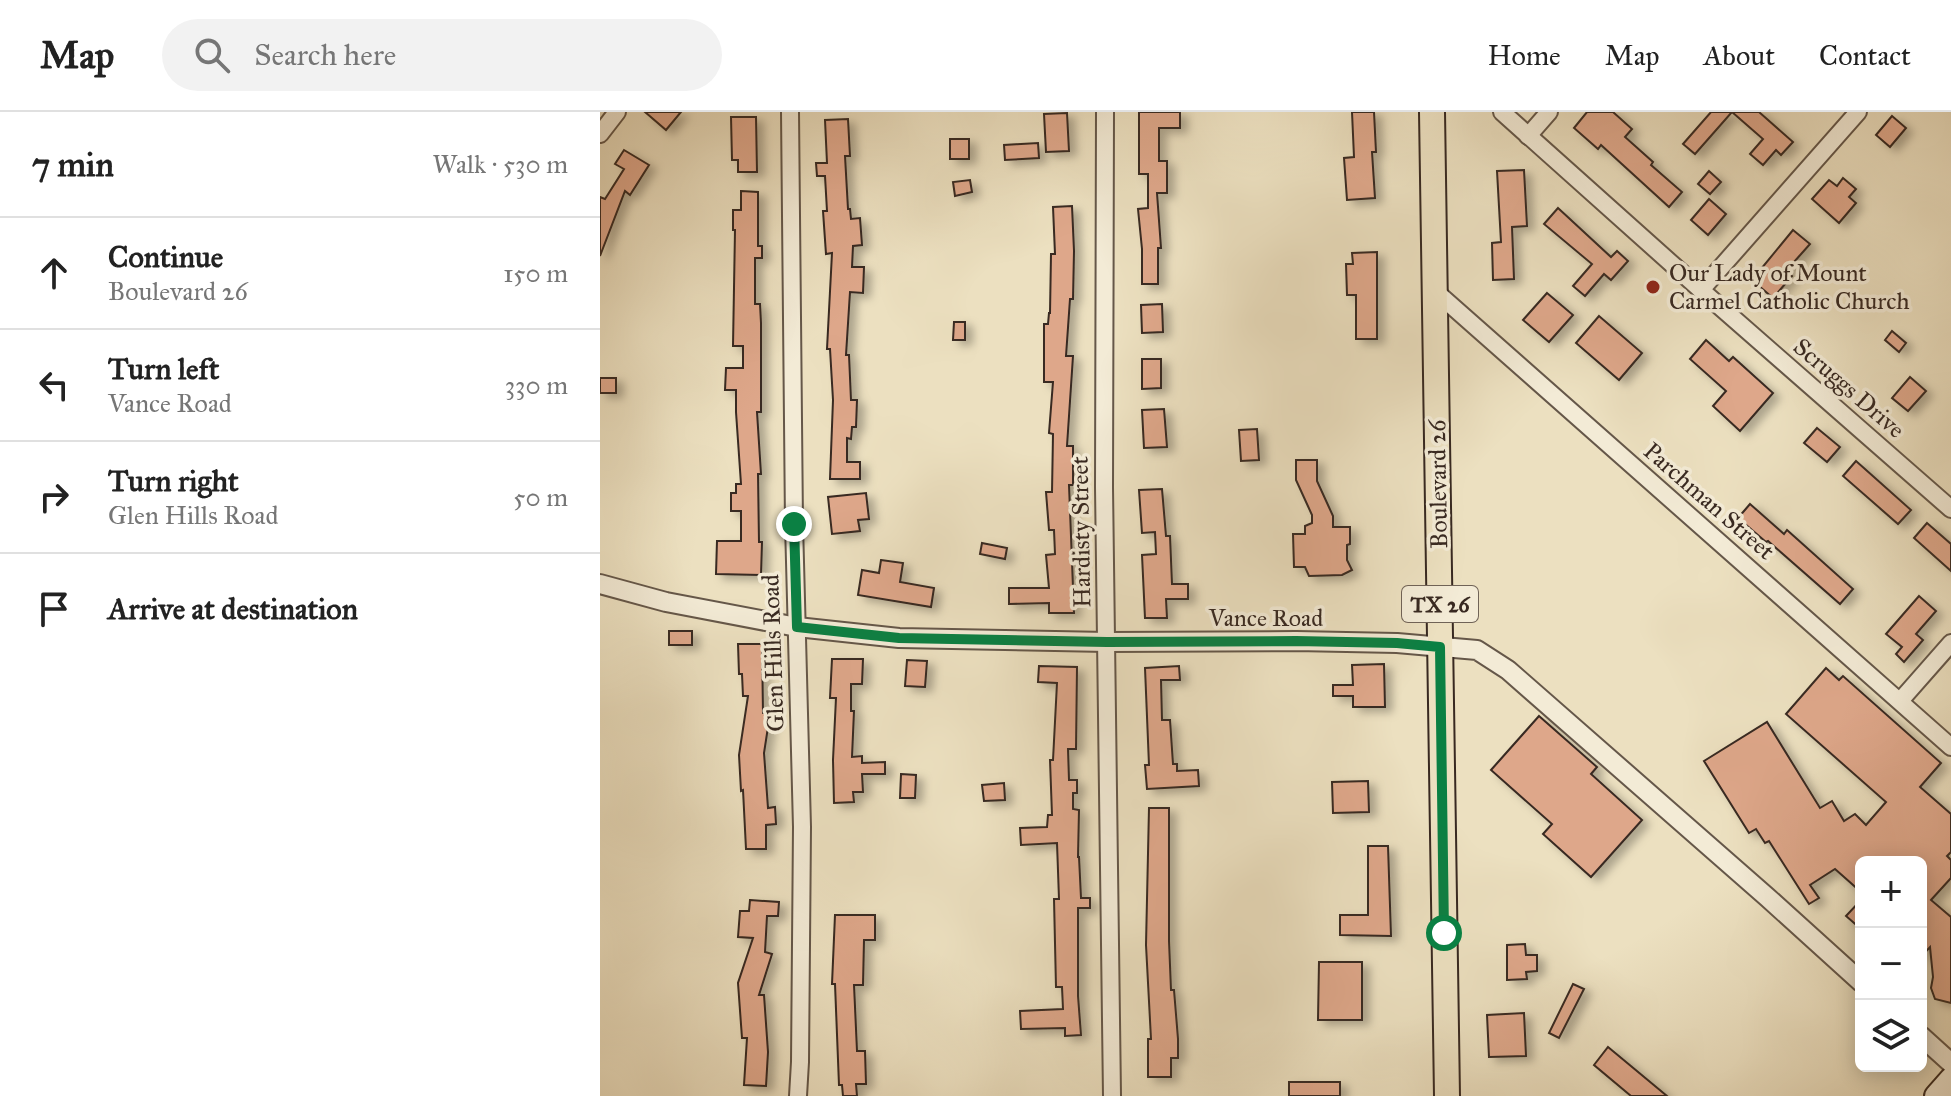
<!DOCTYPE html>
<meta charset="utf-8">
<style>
:root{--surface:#fff;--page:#f2f2f2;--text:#222;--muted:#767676;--line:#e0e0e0}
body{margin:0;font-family:"IM FELL Great Primer",serif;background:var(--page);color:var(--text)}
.controls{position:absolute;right:24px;bottom:24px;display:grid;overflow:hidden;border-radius:12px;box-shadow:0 4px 20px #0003}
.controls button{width:72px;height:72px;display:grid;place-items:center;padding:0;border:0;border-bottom:2px solid var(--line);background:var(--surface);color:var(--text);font:40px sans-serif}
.stop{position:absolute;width:24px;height:24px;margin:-18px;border:6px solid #0b8043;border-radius:50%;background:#fff}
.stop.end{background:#0b8043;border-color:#fff;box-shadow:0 2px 8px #0008}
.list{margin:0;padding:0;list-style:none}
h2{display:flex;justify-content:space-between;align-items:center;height:104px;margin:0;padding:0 32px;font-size:34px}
h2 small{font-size:26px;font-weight:400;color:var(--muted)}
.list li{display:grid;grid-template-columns:52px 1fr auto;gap:24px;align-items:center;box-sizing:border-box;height:112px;padding:0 32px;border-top:2px solid var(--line)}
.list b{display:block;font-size:30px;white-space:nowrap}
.list p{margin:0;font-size:26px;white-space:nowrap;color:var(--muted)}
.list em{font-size:26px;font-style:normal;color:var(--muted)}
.icon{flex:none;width:44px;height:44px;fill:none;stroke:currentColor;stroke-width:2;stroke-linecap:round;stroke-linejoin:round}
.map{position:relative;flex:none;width:1351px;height:984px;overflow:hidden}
header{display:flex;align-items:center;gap:48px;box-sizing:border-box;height:112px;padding:0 40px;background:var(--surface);border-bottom:2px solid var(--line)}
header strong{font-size:38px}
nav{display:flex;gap:44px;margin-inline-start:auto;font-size:28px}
.search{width:560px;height:72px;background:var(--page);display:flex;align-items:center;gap:20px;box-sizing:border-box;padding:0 28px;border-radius:44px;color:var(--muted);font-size:30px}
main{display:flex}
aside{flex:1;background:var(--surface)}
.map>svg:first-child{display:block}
.building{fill:#dea78a;stroke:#382921;stroke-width:2;filter:url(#shadow)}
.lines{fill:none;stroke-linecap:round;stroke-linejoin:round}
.minor-casing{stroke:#655749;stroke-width:20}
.tertiary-casing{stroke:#655749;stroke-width:22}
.secondary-casing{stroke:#382921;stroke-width:26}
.primary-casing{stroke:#382921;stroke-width:28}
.minor{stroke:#f3ebd6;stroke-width:16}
.tertiary{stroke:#f3ebd6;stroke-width:18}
.secondary{stroke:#f3ebd6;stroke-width:22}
.primary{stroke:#ece0c0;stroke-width:24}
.route{stroke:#0b8043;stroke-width:10}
.poi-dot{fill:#8f2418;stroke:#f3ebd6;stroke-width:3}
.labels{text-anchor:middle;stroke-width:7;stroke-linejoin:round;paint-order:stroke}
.shield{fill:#f3ebd6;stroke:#706357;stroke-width:2}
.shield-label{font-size:22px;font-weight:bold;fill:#382921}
.poi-label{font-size:24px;fill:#382921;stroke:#f3ebd6;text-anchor:start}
.street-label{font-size:24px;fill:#382921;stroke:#f3ebd6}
</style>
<header>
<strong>Map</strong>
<div class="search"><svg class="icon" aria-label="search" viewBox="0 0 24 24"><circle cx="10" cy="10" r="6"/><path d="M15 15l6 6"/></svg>Search here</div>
<nav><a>Home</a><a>Map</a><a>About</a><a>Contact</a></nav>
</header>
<main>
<aside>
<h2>7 min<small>Walk · 530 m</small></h2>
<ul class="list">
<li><svg class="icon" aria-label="ahead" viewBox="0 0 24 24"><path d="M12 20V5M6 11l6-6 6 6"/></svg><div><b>Continue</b><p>Boulevard 26</p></div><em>150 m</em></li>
<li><svg class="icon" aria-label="left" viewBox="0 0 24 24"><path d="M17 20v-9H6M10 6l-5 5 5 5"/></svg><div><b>Turn left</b><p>Vance Road</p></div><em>330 m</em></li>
<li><svg class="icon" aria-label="right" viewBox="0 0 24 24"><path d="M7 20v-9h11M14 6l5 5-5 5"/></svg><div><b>Turn right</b><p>Glen Hills Road</p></div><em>50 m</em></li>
<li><svg class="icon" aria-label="arrive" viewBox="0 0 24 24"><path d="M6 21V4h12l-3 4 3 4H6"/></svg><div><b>Arrive at destination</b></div></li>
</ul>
</aside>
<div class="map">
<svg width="1351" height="984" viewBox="0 0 1351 984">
<defs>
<filter id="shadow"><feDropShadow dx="7" dy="4.5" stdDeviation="4" flood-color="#0004"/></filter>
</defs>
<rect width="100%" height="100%" fill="#ece0c0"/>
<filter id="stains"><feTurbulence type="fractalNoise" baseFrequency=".0025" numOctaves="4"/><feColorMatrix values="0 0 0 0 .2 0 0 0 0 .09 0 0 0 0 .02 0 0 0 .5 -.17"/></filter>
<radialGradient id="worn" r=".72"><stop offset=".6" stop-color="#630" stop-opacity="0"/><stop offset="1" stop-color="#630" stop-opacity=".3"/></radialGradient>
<!-- building -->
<g class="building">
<path d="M45,0h36l-15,18z"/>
<path d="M539,0h41v16h-21v33h8v32h-10l4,55h-3v36h-16v-35l-4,-40 10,-1v-34h-9z"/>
<path d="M752,0h22l2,40h-4l3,46 -28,2 -3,-42 10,-1z"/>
<path d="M987,0h26l19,17 -7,8 28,25 -2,3 31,27 -13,15 -68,-62 -3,4 -24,-21z"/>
<path d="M1111,0h21l-37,42 -12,-10z"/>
<path d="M1132,0h27l34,30 -12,13 -5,-5 -13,15 -13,-11 13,-15z"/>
<path d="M467,1l2,38 -23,1 -2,-38z"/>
<path d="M1292,4l14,12 -16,19 -14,-12z"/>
<path d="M131,5h25l1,55h-19v-12h-6z"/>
<path d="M248,7l2,37h-5l3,53h2l1,10 9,-1 2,27 -9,1 -1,21h12l-1,26 -13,-1 -4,63h3l2,45h6l-1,27h-4l-1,12 -4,-1v24h13v17h-30l3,-79 -3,-51h-3l5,-96 -6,1 -3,-43h4l-2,-35h-8l-1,-13h11l-2,-43z"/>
<rect x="350" y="27" width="19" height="20"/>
<path d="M438,31l1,15 -34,2 -1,-15z"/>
<path d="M24,38l25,15 -19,30 -5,-4 -25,65v-59l5,2 19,-30 -9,-5z"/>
<path d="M924,58l3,56 -15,1 2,52 -21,1 -1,-37 9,-1 -4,-71z"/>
<path d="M1109,59l12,11 -11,12 -12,-10z"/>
<path d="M1243,66l13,11 -7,8 7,6 -17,20 -27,-24 17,-19 8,6z"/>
<path d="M370,68l2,12 -17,4 -2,-14z"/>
<path d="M141,79l17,1v54h4v12h-7v46h5l1,19v89h-4l4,62h-3l1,68h3l-1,33 -45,-1 1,-33h24v-30h-10v-18h5v-9h5l-5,-72v-22h-11l1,-22h17v-22h-10l2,-116h-2v-20h8z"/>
<path d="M1109,87l17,15 -18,21 -17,-15z"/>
<path d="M472,94l2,45 -1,48h-3l-4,57h7l-6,90h6v39h-4l5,128h-25v-10l-40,1v-16h40l-3,-33 9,-1 -1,-24h-5l-3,-38h6l1,-58 -4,-1 4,-51h-9v-58h4l1,-11h1l1,-59h4l-2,-47z"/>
<path d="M958,96l53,49 6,-6 11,10 -17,19 -7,-6 -19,22 -12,-10 19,-22 -48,-40z"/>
<path d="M1193,118l17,14 -24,27 6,5 -19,22 -21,-18z"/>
<path d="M777,140v87h-21v-44h-9l-1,-31h7l-1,-11z"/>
<path d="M947,181l26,22 -24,27 -26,-22z"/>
<path d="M562,192l1,28 -21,1 -1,-28z"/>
<path d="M999,204l43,37 -23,27 -43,-37z"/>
<path d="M354,210h11v18h-12z"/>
<path d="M1292,219l14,12 -7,9 -14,-12z"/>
<path d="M1106,228l23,21 4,-4 40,36 -33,38 -27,-25 13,-15 -36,-32z"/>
<path d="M542,247h19v29l-19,1z"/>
<path d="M1310,265l16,14 -18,20 -16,-13z"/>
<rect x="0" y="266" width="16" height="15"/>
<path d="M564,297l3,38 -23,1 -2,-38z"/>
<path d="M1217,316l23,19 -13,15 -23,-19z"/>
<path d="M657,317l2,31 -18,1 -2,-31z"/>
<path d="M696,348h21v21l16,35v11h17v17l-3,1v15l5,10 -10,5 -33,1 -4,-9h-11l-1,-33h12v-8l7,-3v-8l-16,-35z"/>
<path d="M1256,349l55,49 -13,14 -55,-48z"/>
<path d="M562,377l4,47h4l2,48h16v15h-22l1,19h-22l-3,-63 14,-1 -1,-22 -13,1 -3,-43z"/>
<path d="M266,381l3,26 -11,1 2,11 -28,3 -4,-37z"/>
<path d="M1150,392l34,30 3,-4 66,59 -13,15 -72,-63 -2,1 -28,-24z"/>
<path d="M1327,411l24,21v27l-37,-33z"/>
<path d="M382,431l25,5 -2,11 -25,-5z"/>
<path d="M281,448l22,3 -3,19 34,6 -3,19 -73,-12 4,-25 17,3z"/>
<path d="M1319,484l17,15 -20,23 7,6 -19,22 -8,-8 6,-7 -16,-13z"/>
<rect x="69" y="519" width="23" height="14"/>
<path d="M138,532h24l1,69 7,1 -6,39 4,55 7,-1 1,17 -10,1v24h-20l-3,-59 -2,1 -2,-36 9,-59h-5l-1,-22h-3z"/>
<path d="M232,547h31l-1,25h-11v27h3l-2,46 10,-1v7l23,-1v12h-23l1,18h-10l1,10 -20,1 -1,-43 3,-62h-6z"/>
<path d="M307,548l20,1 -2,26 -20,-1z"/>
<path d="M784,552l1,43h-32v-11h-20v-11h20l-1,-20z"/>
<path d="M439,554l38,1 -1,82h-8l1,31h8v13h-4v16l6,1 -1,47h1l2,41h9v10h-12v88l3,39 -16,1v-8l-44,1 -1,-18 43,-2 -1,-22h-6l-2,-88h5l-2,-56 -36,2 -1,-17 27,-1 1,-12h4l-2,-55h3l4,-77 -19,-1z"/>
<path d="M579,554l1,14h-19l1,40h8l3,44h4v7l21,-1 1,16 -52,3 -2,-24h4l-4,-97z"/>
<path d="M1226,556l13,12 4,-4 98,87 -21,24 31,27v38l-4,4 4,4v18l-20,22 20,17v86l-16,-4 -4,-11 2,-11 -3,-30 -9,10v-95h-60v30l-26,-23 -25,16 9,13 -10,6 -40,-63 -4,2 -9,-14 -7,4 -45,-72 63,-39 53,86 12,-7 12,20 11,-7 11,11 20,-23 -100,-88z"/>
<path d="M939,604l58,51 -6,7 51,46 -51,57 -48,-43 9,-10 -61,-54z"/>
<path d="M301,662l15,1 -1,23h-15z"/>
<path d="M768,669l1,31 -36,1 -1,-31z"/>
<path d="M404,671l1,17 -21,1 -2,-16z"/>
<path d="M549,696h20v133l2,49h3l4,49v19h-7v19h-23v-38h3l-5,-94z"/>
<path d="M768,734h20l3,90 -51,-1v-20h28z"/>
<path d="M150,788l29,2 -1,14h-11l-2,36 7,2 -13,41h5l4,57 -2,34 -22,-1 3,-47h-5l-4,-55 15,-45 -15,-1 2,-26h9z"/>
<path d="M1261,788v29l-15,-13z"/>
<path d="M235,803h40v25h-11l-1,45h-9l3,66h8l1,33h-10l1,12h-14l-1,-11h-3l-4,-101h-3z"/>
<path d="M925,832l1,11h11v16l-11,1 1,7 -20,1v-35z"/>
<path d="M719,850h43v58h-44z"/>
<path d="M973,872l11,5 -25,49 -10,-5z"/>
<path d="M924,901l2,43 -37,1 -2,-42z"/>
<path d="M1008,935l59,49h-36l-37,-31z"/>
<rect x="689" y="970" width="51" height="14"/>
</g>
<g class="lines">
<defs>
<g id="minor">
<path d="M190,0l4,412 8,303 -2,235 -2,34"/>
<path d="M505,0l-1,375 8,609"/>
<path d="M902,0l199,178 250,219"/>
<path d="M0,22l17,-22"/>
<path d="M928,24l21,-24"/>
<path d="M1101,178l157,-178"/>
<path d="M835,179l516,456"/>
<path d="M1300,589l51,-58"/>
</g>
<g id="tertiary">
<path d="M0,472l66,18 131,25 102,11 208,4 189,-1 101,2 80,7 31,20 259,227 94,85"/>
<path d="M1321,924l30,27"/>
</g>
<path id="secondary" d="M1336,984l15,-17"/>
<path id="primary" d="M832,0l15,984"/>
</defs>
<!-- minor casing -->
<use href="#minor" class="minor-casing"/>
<!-- tertiary casing -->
<use href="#tertiary" class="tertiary-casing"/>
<!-- secondary casing -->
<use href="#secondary" class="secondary-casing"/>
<!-- primary casing -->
<use href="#primary" class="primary-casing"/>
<!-- minor -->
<use href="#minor" class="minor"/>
<!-- tertiary -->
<use href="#tertiary" class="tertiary"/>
<!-- secondary -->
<use href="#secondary" class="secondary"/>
<!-- primary -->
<use href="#primary" class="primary"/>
</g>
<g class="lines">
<!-- route -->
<path class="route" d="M194,412l3,103 102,11 208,4 189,-1 101,2 43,4 4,286"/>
</g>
<!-- markers -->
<circle class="poi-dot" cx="1053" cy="175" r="8"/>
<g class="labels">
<!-- shield labels -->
<rect class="shield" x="802" y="474" width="76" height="36" rx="6"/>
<g class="shield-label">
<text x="840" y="500">TX 26</text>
</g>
<!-- poi labels -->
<g class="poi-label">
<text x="1069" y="169">Our Lady of Mount<tspan x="1069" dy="28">Carmel Catholic Church</tspan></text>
</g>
<!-- street labels -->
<g class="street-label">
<text transform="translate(1249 276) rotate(41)" y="8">Scruggs Drive</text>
<text transform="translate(838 372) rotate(-91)" y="8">Boulevard 26</text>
<text transform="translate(1109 389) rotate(41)" y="8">Parchman Street</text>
<text transform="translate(481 420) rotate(-91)" y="8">Hardisty Street</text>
<text x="666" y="514">Vance Road</text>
<text transform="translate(173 541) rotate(-92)" y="8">Glen Hills Road</text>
</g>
</g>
<rect width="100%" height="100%" filter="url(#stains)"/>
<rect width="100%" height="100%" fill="url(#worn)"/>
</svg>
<div class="controls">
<button>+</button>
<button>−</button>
<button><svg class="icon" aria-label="layers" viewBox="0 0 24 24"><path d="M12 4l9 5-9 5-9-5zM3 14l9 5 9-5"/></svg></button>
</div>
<div class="stop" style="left:844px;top:821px"></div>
<div class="stop end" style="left:194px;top:412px"></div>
</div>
</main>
